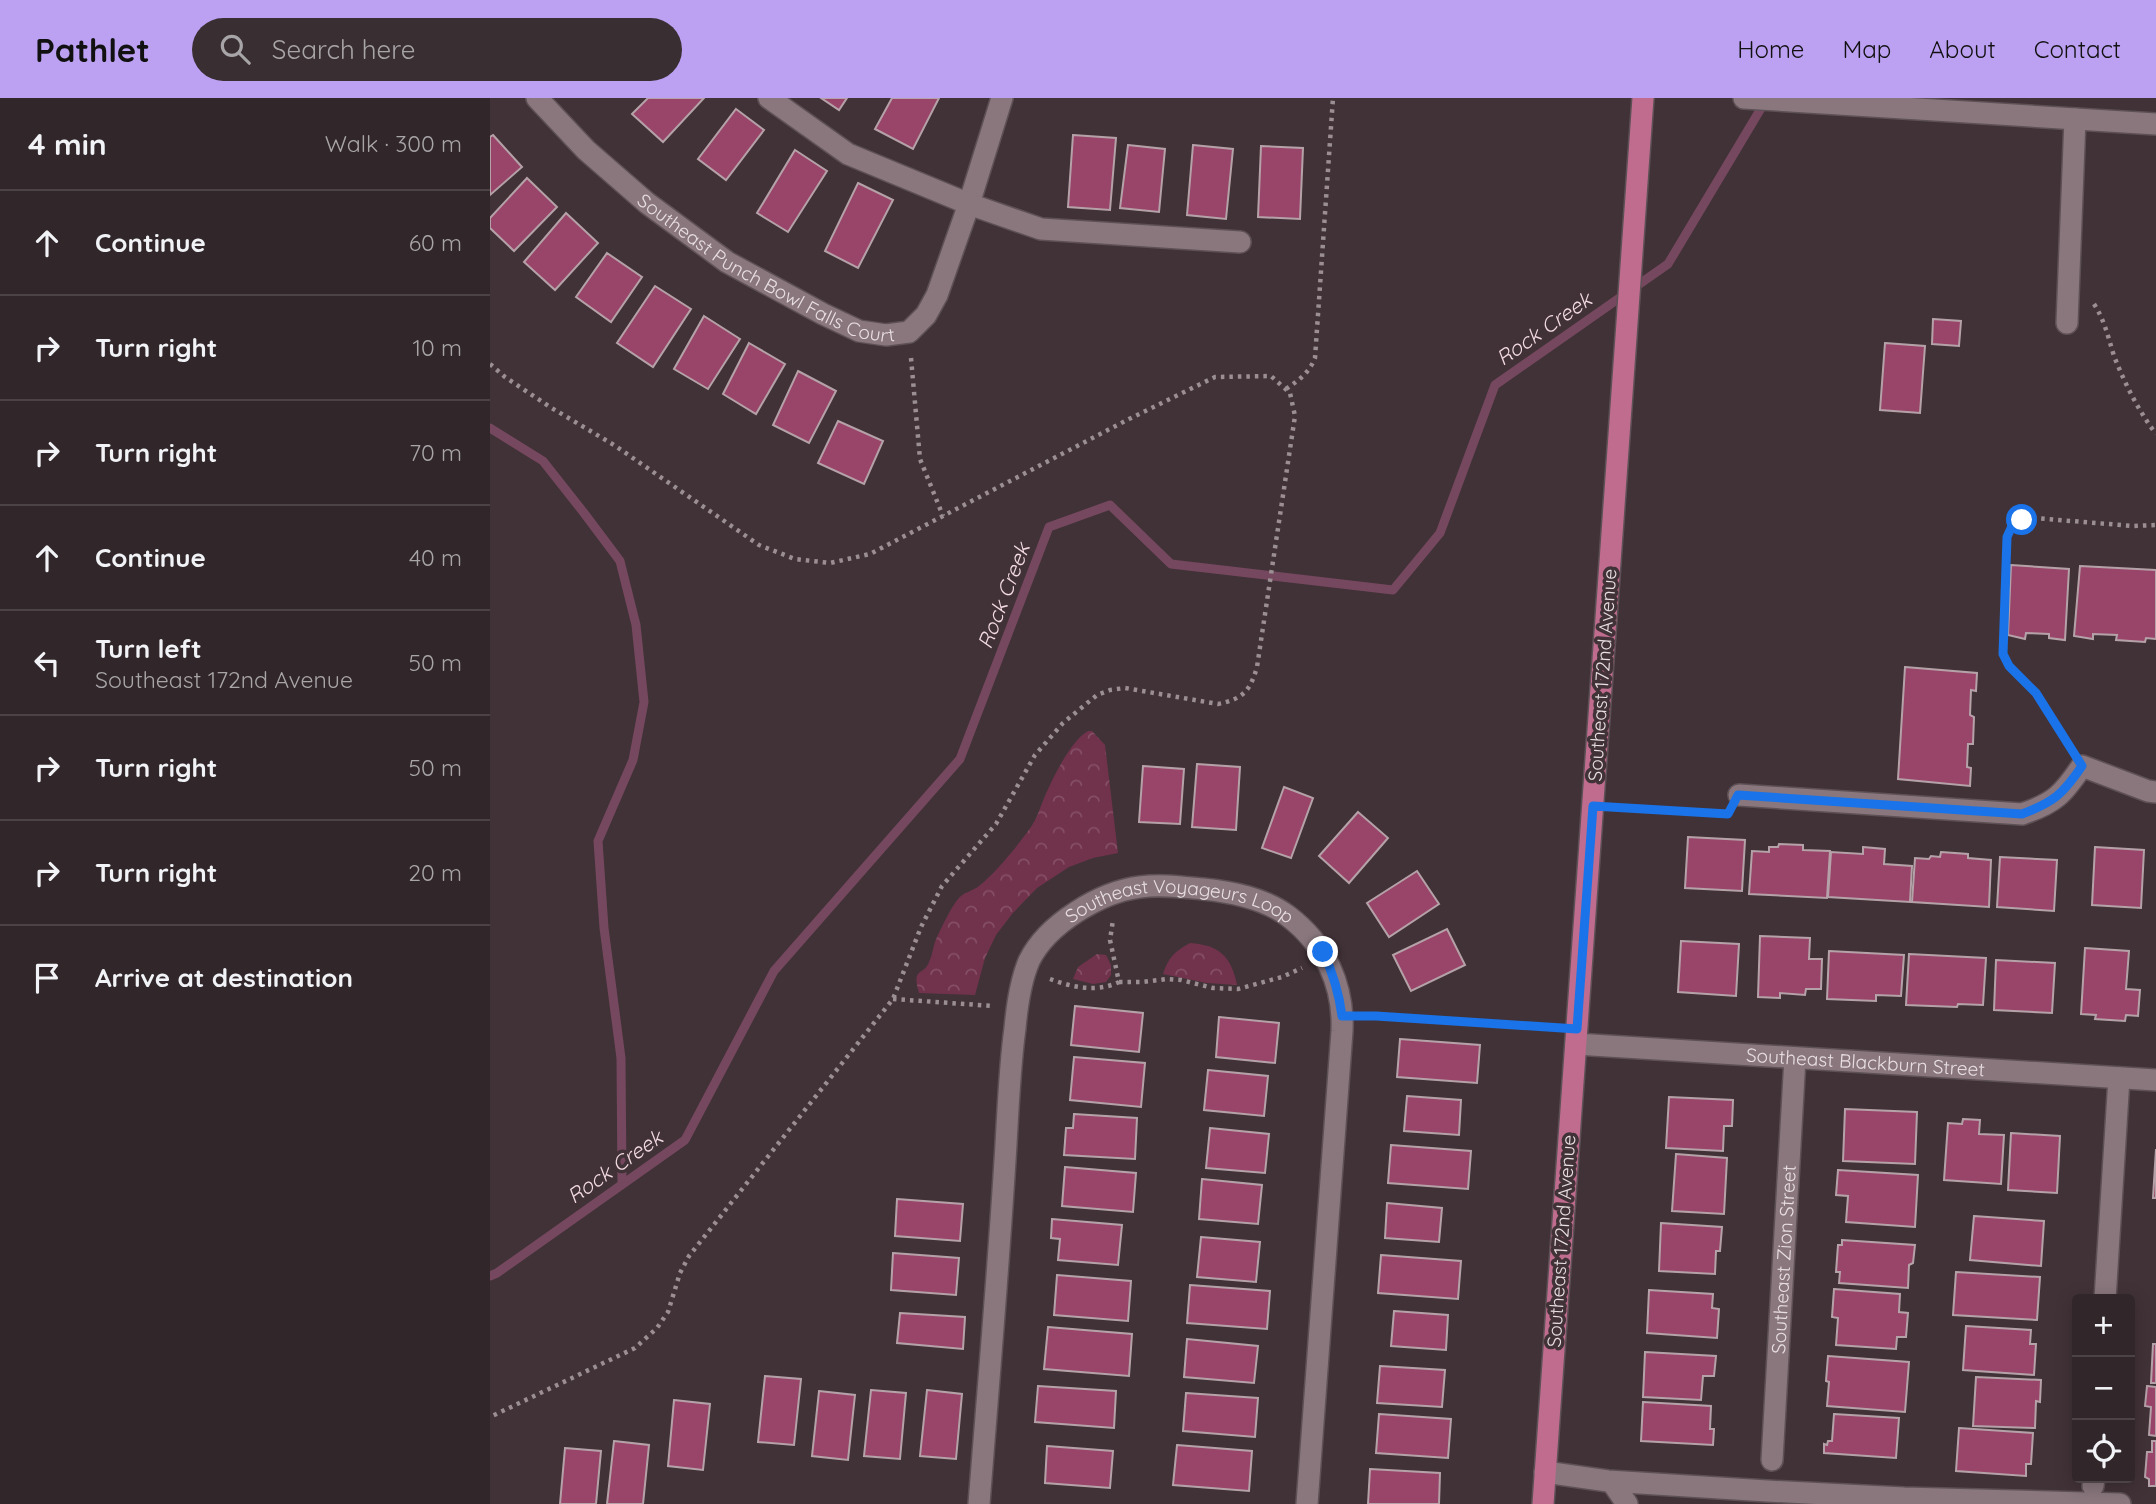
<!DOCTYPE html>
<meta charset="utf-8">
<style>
:root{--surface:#312629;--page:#392e31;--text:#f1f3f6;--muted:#a8a5a8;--line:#4c4346;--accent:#bca0f2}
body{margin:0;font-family:Quicksand,sans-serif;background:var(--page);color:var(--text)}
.controls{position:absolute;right:21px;bottom:21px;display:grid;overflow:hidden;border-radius:7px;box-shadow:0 4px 18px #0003}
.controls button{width:63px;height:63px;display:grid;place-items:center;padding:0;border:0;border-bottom:2px solid var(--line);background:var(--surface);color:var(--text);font:35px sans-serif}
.stop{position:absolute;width:21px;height:21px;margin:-16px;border:5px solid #1a73e8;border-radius:50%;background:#fff}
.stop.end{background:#1a73e8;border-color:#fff;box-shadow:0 2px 7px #0008}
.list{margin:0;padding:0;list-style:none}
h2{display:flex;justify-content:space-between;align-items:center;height:91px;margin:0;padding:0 28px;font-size:30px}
h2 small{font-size:23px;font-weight:400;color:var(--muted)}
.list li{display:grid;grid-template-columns:46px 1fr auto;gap:21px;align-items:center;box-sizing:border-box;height:105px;padding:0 28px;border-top:2px solid var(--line)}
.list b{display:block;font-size:26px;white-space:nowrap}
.list p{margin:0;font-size:23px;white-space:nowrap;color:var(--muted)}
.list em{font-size:23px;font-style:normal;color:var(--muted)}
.icon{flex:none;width:38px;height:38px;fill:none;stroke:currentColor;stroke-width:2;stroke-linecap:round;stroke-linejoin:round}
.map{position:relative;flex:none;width:1666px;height:1406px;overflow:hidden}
header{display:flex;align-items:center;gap:42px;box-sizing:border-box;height:98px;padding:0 35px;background:var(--accent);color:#111}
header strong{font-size:33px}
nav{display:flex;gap:38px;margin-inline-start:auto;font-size:24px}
.search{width:490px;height:63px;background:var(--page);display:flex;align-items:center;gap:18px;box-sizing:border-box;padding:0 24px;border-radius:38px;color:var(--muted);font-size:26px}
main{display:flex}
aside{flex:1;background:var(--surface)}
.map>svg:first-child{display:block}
.park{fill:url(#park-crowns)}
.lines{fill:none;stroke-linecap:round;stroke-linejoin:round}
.stream{stroke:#76485f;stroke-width:9}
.building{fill:#994569;stroke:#b5a2a8;stroke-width:2}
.minor-casing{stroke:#5e5156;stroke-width:24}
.major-casing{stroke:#5e5156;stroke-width:24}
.path{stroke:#9b8f93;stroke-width:4.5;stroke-dasharray:3.5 5;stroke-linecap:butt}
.minor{stroke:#89777d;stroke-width:21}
.major{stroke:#c06c8f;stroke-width:21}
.route{stroke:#1a73e8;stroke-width:9}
.labels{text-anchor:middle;stroke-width:7;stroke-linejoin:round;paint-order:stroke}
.street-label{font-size:19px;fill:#e9dfe2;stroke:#413237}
.water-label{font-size:21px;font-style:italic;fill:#f4dbe3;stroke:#413237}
</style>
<header>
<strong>Pathlet</strong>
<div class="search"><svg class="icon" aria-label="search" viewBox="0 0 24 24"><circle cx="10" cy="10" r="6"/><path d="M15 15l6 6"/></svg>Search here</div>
<nav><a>Home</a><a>Map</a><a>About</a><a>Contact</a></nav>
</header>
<main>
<aside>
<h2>4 min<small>Walk · 300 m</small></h2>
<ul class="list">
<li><svg class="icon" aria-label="ahead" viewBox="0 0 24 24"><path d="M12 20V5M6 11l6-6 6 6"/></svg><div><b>Continue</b></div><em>60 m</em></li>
<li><svg class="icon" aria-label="right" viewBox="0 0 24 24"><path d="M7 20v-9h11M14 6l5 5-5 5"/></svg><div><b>Turn right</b></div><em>10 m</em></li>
<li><svg class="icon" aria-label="right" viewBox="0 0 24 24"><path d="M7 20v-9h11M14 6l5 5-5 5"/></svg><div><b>Turn right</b></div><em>70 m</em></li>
<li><svg class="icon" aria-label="ahead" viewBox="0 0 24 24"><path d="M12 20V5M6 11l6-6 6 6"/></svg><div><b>Continue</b></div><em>40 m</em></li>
<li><svg class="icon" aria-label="left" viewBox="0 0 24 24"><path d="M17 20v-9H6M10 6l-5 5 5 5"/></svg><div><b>Turn left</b><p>Southeast 172nd Avenue</p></div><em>50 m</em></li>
<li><svg class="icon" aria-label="right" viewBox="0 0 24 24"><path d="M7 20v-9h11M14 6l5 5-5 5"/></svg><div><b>Turn right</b></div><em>50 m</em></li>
<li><svg class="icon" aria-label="right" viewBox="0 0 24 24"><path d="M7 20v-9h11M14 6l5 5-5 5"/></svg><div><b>Turn right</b></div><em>20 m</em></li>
<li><svg class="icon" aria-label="arrive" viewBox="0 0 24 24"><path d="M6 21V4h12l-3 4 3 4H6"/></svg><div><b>Arrive at destination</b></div></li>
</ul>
</aside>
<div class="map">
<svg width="1666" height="1406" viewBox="0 0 1666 1406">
<defs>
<pattern id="park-crowns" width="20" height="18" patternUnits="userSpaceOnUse" patternTransform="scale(1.75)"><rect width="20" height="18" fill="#71324c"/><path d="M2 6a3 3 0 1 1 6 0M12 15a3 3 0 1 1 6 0" fill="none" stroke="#854f66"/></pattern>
</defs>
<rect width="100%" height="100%" fill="#413237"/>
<!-- park -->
<g class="park">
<path d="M598,633h4l13,14 13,108 -25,5 -24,9 -32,21 -25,26 -16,21 -11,23 -10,37 -56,-2c-8,-26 5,-17 10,-31 3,-6 4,-14 6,-20 4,-10 19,-41 26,-46 4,-4 12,-5 18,-10 14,-11 26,-26 37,-39 8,-11 19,-23 23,-36 7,-20 30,-70 49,-80z"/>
<path d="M700,845c29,2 41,13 47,42l-30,-2 -44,-9c5,-16 12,-23 27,-31z"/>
<path d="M607,856l9,1 5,10v10l-5,7 -13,2 -20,-5 5,-12z"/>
</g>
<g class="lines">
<!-- stream -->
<g class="stream">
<path d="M0,330l53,33 41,52 36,48 16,64 8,77 -11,58 -35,81 6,87 17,130 1,126"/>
<path d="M0,1178l7,-3 188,-133 89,-169 186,-212 89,-232 61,-22 61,59 222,26 47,-57 55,-148 173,-121 98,-164"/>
</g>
</g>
<!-- building -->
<g class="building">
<path d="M158,0h56l-41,44 -31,-28z"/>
<path d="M331,0h26l-8,12z"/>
<path d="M402,0h47l-26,51 -38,-20z"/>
<path d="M246,11l28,21 -38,50 -28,-21z"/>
<path d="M3,37l29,32 -32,28v-58z"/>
<path d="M583,37l43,3 -6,72 -42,-3z"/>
<path d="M638,47l37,4 -6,63 -39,-4z"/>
<path d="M703,47l40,4 -7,70 -39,-4z"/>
<path d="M771,48l42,2 -3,71 -42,-2z"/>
<path d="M305,52l32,21 -39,61 -31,-19z"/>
<path d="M37,80l30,29 -43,44 -24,-23v-10z"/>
<path d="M368,85l35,17 -35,68 -33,-17z"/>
<path d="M76,115l32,30 -43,47 -31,-28z"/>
<path d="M117,155l35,24 -31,45 -35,-25z"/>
<path d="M165,188l36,23 -38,58 -36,-24z"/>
<path d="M214,218l36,23 -32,50 -34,-20z"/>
<path d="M1443,221l28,2 -2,25 -27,-2z"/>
<path d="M259,245l36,21 -29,50 -33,-20z"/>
<path d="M1395,245l40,3 -5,67 -40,-3z"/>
<path d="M308,273l38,20 -27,52 -36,-18z"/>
<path d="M348,323l45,20 -19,43 -46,-21z"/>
<path d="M1521,467l58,4 -4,71 -16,-2v-4l-23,-1 -1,6 -17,-4z"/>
<path d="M1590,468l76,4v69l-10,-1 -1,4 -29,-2 1,-5 -24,-1v5l-19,-3z"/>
<path d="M1415,569l72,6 -1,18 -5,-1 -1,25 4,2 -1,27h-5l-1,23 4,1 -1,18 -72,-7z"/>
<path d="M707,666l43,3 -4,63 -44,-3z"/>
<path d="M653,668l41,3 -4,55 -41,-2z"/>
<path d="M794,689l29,11 -22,60 -29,-10z"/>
<path d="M868,714l30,26 -39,45 -30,-27z"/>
<path d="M1198,739l57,3 -3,51 -57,-3z"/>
<path d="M1289,746l24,1v5l27,1 -3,47 -78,-4 3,-43 17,1v-5h9z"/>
<path d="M1373,749l22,2 -1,15 28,2 -2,36 -82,-5 3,-45 32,2z"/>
<path d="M1605,749l49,3 -3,58 -49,-3z"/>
<path d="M1451,754l27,2v4l23,2 -2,47 -77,-5 3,-44 14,1 2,-3 9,1z"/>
<path d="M1510,759l57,3 -3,51 -57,-4z"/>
<path d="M927,773l22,33 -50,33 -22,-34z"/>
<path d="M957,831l18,36 -54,26 -18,-36z"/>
<path d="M1270,838l50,2 -1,21h13l-1,30h-15l-1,6 -25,-2v5l-22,-1z"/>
<path d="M1191,843l58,3 -3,52 -58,-4z"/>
<path d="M1595,850l44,3 -3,38 14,1 -2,26 -12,-1 -1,6 -30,-2 1,-4 -15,-1z"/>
<path d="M1339,853l75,4 -3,41 -25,-1v6l-49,-2z"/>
<path d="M1419,856l77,4 -3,47 -25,-1 -1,3 -51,-2z"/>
<path d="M1506,862l59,3 -3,50 -58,-3z"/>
<path d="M585,908l68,7 -4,39 -68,-7z"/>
<path d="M729,919l60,6 -4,40 -59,-6z"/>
<path d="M910,941l80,6 -3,38 -80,-6z"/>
<path d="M584,959l71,6 -4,44 -71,-7z"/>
<path d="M718,972l60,6 -4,40 -60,-6z"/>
<path d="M917,998l54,4 -2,35 -55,-4z"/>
<path d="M1179,999l64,3 -1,26h-8l-1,25 -57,-3z"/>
<path d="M1355,1011l72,3 -2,52 -72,-3z"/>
<path d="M584,1016l63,4 -2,41 -71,-4 2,-27h7z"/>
<path d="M1473,1021l17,1 -1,14 25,1 -3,49 -57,-4 4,-57 14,1z"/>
<path d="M720,1030l59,6 -4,39 -59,-5z"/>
<path d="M1521,1035l49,3 -3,57 -49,-3z"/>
<path d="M901,1047l80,6 -3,38 -80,-6z"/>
<path d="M1666,1051v49h-3z"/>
<path d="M1186,1056l51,4 -3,56 -52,-3z"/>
<path d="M575,1069l71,6 -3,39 -71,-6z"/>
<path d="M1348,1072l80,5 -3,52 -69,-5 2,-26 -12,-1z"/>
<path d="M712,1081l60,6 -4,39 -59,-5z"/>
<path d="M407,1101l66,5 -3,37 -65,-5z"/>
<path d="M897,1105l55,5 -3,34 -54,-4z"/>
<path d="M1484,1118l70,5 -3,45 -71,-6z"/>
<path d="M562,1121l70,6 -4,40 -60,-5 2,-21 -9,-1z"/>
<path d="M1171,1125l61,4 -2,24h-4l-1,23 -56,-3z"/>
<path d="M711,1139l59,5 -4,40 -59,-5z"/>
<path d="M1352,1142l73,5 -2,18 -4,2 -1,23 -69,-5 1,-11h-4l2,-27h4z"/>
<path d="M403,1155l66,5 -3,37 -65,-5z"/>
<path d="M891,1157l80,6 -3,38 -80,-6z"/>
<path d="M1466,1174l84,5 -3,43 -84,-5z"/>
<path d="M567,1177l74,6 -3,40 -74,-6z"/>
<path d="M700,1187l80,6 -3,38 -80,-6z"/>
<path d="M1344,1191l66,5 -1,18 9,1 -2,24h-9l-1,12 -60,-4 2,-27 -6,-1z"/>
<path d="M1159,1192l64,4 -1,14 7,1 -2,29 -70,-5z"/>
<path d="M904,1213l54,4 -2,35 -55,-4z"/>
<path d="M410,1215l65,4 -2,32 -66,-6z"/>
<path d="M1476,1228l65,4 -1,14h6l-2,31 -71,-5z"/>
<path d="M558,1229l84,7 -3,42 -85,-7z"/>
<path d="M697,1241l71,7 -4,37 -70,-6z"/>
<path d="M1663,1246h3v39h-5z"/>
<path d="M1155,1254l71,4 -2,20h-11l-2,24 -58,-3z"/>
<path d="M1338,1258l81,6 -4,50 -78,-6 2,-24 -3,-1z"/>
<path d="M890,1268l65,4 -3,37 -65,-4z"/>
<path d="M275,1278l36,3 -7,66 -36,-3z"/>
<path d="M1486,1279l65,3 -1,22 -4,-1 -1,27 -62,-2z"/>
<path d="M548,1288l78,5 -2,37 -79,-6z"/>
<path d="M1657,1288l9,1v49l-7,-1 2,-28 -6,-1z"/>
<path d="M381,1292l35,3 -6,66 -36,-3z"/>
<path d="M437,1292l35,4 -6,65 -36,-3z"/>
<path d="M329,1293l36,4 -7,65 -36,-4z"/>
<path d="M696,1295l72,5 -3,39 -72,-6z"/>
<path d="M184,1302l36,4 -7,66 -35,-4z"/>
<path d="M1153,1304l68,4 -1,23h4l-1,16 -72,-4z"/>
<path d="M889,1316l72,5 -3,39 -72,-5z"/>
<path d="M1344,1316l65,4 -3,40 -72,-5v-9l3,1 1,-4h4z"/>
<path d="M1469,1330l74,5 -2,31h-5v12l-70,-5z"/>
<path d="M124,1343l35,4 -6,59h-36z"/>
<path d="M1662,1343h4v45h-7v-7l-4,-2 2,-25h5z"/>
<path d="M687,1347l75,6 -3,40 -76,-6z"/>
<path d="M557,1348l66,5 -3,37 -65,-5z"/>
<path d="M75,1350l36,3 -5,53h-36z"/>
<path d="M880,1371l70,4 -1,31h-71z"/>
</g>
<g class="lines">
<defs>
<g id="minor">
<path id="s1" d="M47,0l49,52 61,53 80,59 96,52 36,17 27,4 23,-3 17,-17 11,-20 32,-91 33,-106"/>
<path d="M279,0l79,56 121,50 72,25 199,13"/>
<path d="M1254,0l412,26"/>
<path d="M1577,225l8,-204"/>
<path d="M1249,697l283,19c33,-11 41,-20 60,-48l66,25 8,1"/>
<path id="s2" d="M1086,946l580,36"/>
<path d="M1615,1201l14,-221"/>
<path id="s3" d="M1282,1362l23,-402"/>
<path d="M1055,1374l63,9 159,10 137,7 216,6"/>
<path d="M1122,1384l15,22"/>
<path d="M1603,1388l1,-8"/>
<path id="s4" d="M489,1406c9,-115 19,-229 26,-344 3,-44 4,-88 10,-132 2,-22 5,-46 14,-67 18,-37 71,-69 111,-74 21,-3 42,0 63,2 29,3 61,9 85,27 37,28 56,69 54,115l-35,473"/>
</g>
<path id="major" d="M1053,1406l100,-1406"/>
</defs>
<!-- minor casing -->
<use href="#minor" class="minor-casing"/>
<!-- major casing -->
<use href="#major" class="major-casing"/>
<!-- path -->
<g class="path">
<path d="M1604,206c11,17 14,33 20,52 11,28 24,54 42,78"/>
<path d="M421,260l9,101 23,57"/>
<path d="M0,266l15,13 45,30 64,38 145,100 36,14 35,4 40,-9 259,-135 86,-42 56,-1 19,17 5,23 -38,251c-7,24 -14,32 -39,37l-93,-16 -15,2 -13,5 -34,28 -28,32 -39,69 -54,62 -21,41 -28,72 -204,257 -9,17 -12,39 -11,16 -22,20 -145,69"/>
<path d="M796,291c13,-9 23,-16 29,-31l18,-260"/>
<path d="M1578,647l-32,-52 -27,-27 -6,-12 4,-117c6,-14 13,-17 27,-19l99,8 23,-1"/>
<path d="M1128,710l103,5"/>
<path d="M560,881c22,8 46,14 69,3l-9,-42 3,-20"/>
<path d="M629,884h23l25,-3 14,1 32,8 25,1 44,-12 20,-9"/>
<path d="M403,901l100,7"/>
<path d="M874,918l191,11"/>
</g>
<!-- minor -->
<use href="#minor" class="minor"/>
<!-- major -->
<use href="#major" class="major"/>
</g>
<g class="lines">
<!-- route -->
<path class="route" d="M833,854c10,21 16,41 19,64h34l201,13 16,-223 135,8 10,-19 284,19c32,-12 41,-20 60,-48l-46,-73 -27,-27 -6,-12 4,-117 5,-11 10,-6"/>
</g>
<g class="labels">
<!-- street labels -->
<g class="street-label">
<text dy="7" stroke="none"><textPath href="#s1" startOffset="290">Southeast Punch Bowl Falls Court</textPath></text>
<text transform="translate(1112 577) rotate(-86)" y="7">Southeast 172nd Avenue</text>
<text dy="7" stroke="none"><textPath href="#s4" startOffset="723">Southeast Voyageurs Loop</textPath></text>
<text dy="7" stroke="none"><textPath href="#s2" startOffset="290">Southeast Blackburn Street</textPath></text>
<text transform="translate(1071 1143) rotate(-86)" y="7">Southeast 172nd Avenue</text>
<text dy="7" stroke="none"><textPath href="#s3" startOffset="201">Southeast Zion Street</textPath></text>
</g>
<!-- water labels -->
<g class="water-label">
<text transform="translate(1054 231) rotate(-35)" y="7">Rock Creek</text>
<text transform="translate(514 498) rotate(-69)" y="7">Rock Creek</text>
<text transform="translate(125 1069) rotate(-35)" y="7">Rock Creek</text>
</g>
</g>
</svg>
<div class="controls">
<button>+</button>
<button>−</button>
<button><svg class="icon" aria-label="locate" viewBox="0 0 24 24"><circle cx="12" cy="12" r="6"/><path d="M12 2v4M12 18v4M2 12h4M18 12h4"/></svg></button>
</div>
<div class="stop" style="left:1532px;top:422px"></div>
<div class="stop end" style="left:833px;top:854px"></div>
</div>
</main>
